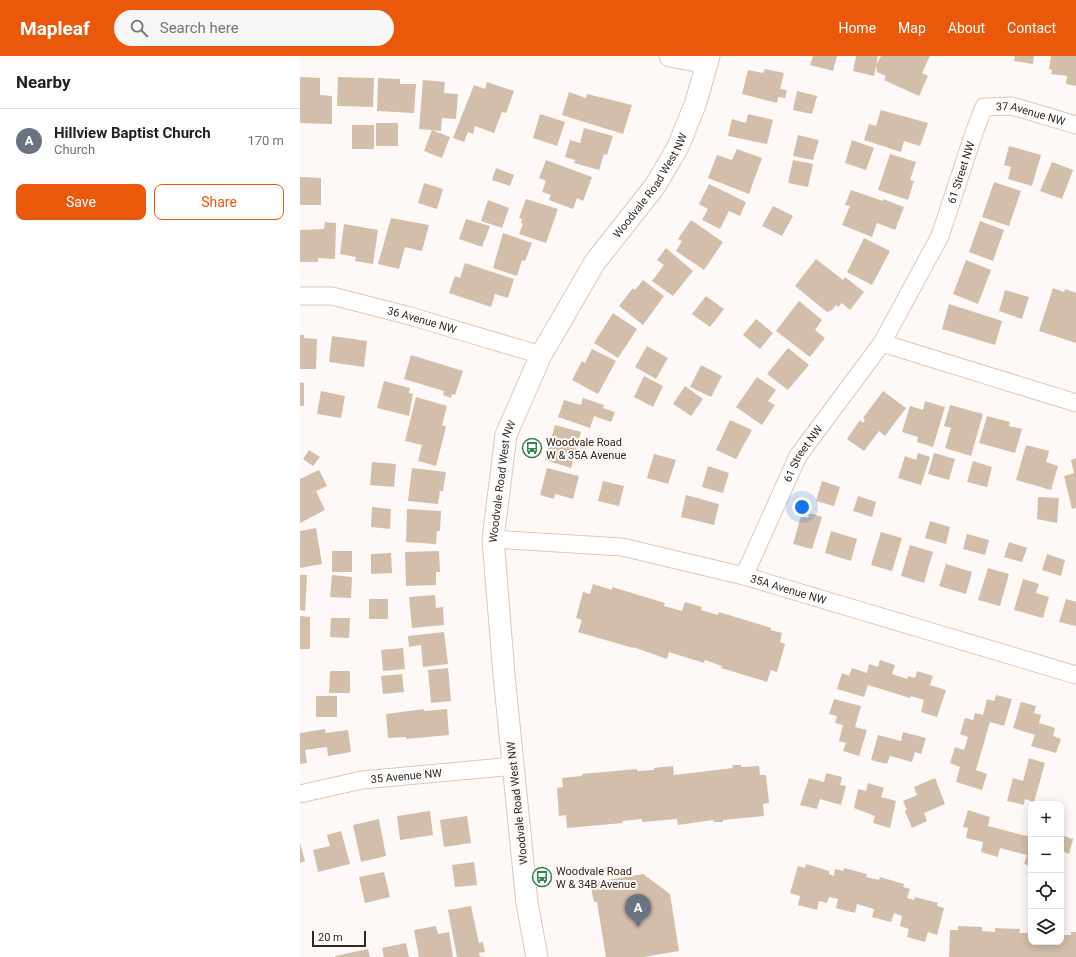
<!DOCTYPE html>
<meta charset="utf-8">
<style>
:root{--surface:#fff;--page:#f6f6f6;--text:#222;--muted:#767676;--line:#e0e0e0;--accent:#ea580c}
body{margin:0;font-family:Roboto,sans-serif;background:var(--page);color:var(--text)}
.controls{position:absolute;right:12px;bottom:12px;display:grid;overflow:hidden;border-radius:8px;box-shadow:0 2px 10px #0003}
.controls button{width:36px;height:36px;display:grid;place-items:center;padding:0;border:0;border-bottom:1px solid var(--line);background:var(--surface);color:var(--text);font:20px sans-serif}
.scale{position:absolute;left:12px;bottom:10px;width:54px;box-sizing:border-box;padding-left:4px;border:2px solid #312921;border-top:0;font-size:11px;line-height:14px;white-space:nowrap;color:#312921;-webkit-text-stroke:3px #fef9f6;paint-order:stroke}
.you{position:absolute;left:502px;top:451px;width:14px;height:14px;margin:-10px;border:3px solid #fff;border-radius:50%;background:#1a73e8;box-shadow:0 0 0 6px #1a73e833}
.badge{display:grid;place-items:center;width:26px;height:26px;border-radius:50%;background:var(--accent);color:#fff;font-size:13px;font-weight:700}
.pin{position:absolute;translate:-50% -33px;filter:drop-shadow(0 1px 2px #0008)}
.pin::after{content:'';position:absolute;top:21px;width:14px;height:12px;background:inherit;clip-path:polygon(0 0,100% 0,50% 100%)}
.list{margin:0;padding:0;list-style:none}
h2{display:flex;justify-content:space-between;align-items:center;height:52px;margin:0;padding:0 16px;font-size:17px}
h2 small{font-size:13px;font-weight:400;color:var(--muted)}
.list li{display:grid;grid-template-columns:26px 1fr auto;gap:12px;align-items:center;box-sizing:border-box;height:64px;padding:0 16px;border-top:1px solid var(--line)}
.list b{display:block;font-size:15px;white-space:nowrap}
.list p{margin:0;font-size:13px;white-space:nowrap;color:var(--muted)}
.list em{font-size:13px;font-style:normal;color:var(--muted)}
.actions{display:flex;gap:8px;padding:12px 16px}
.actions a{flex:1;padding:9px 0;border:1px solid var(--accent);border-radius:8px;text-align:center;font-size:14px;color:var(--accent)}
.actions .main{background:var(--accent);color:#fff}
.icon{flex:none;width:22px;height:22px;fill:none;stroke:currentColor;stroke-width:2;stroke-linecap:round;stroke-linejoin:round}
.map{position:relative;flex:none;width:776px;height:901px;overflow:hidden}
header{display:flex;align-items:center;gap:24px;box-sizing:border-box;height:56px;padding:0 20px;background:var(--accent);color:#fff}
header strong{font-size:19px}
nav{display:flex;gap:22px;margin-inline-start:auto;font-size:14px}
.search{width:280px;height:36px;background:var(--page);display:flex;align-items:center;gap:10px;box-sizing:border-box;padding:0 14px;border-radius:22px;color:var(--muted);font-size:15px}
main{display:flex}
aside{flex:1;background:var(--surface)}
.map>svg:first-child{display:block}
.building{fill:#d2beaa}
.lines{fill:none;stroke-linecap:round;stroke-linejoin:round}
.minor-casing{stroke:#dec8b5;stroke-width:19}
.tertiary-casing{stroke:#dec8b5;stroke-width:23}
.minor{stroke:#fff;stroke-width:17}
.tertiary{stroke:#fff;stroke-width:21}
.labels{text-anchor:middle;stroke-width:4;stroke-linejoin:round;paint-order:stroke}
.street-label{font-size:11px;fill:#312921;stroke:#fef9f6}
.poi-label{font-size:11px;fill:#312921;stroke:#fef9f6;text-anchor:start}
</style>
<header>
<strong>Mapleaf</strong>
<div class="search"><svg class="icon" aria-label="search" viewBox="0 0 24 24"><circle cx="10" cy="10" r="6"/><path d="M15 15l6 6"/></svg>Search here</div>
<nav><a>Home</a><a>Map</a><a>About</a><a>Contact</a></nav>
</header>
<main>
<aside>
<h2>Nearby<small></small></h2>
<ul class="list">
<li><span class="badge" style="background:#6b7280">A</span><div><b>Hillview Baptist Church</b><p>Church</p></div><em>170 m</em></li>
</ul>
<div class="actions"><a class="main">Save</a><a>Share</a></div>
</aside>
<div class="map">
<svg width="776" height="901" viewBox="0 0 776 901">
<rect width="100%" height="100%" fill="#fef9f6"/>
<!-- building -->
<g class="building">
<path d="M513,0h24l-4,15 -23,-6z"/>
<path d="M556,0h22l-4,20 -21,-5z"/>
<path d="M581,0h49l-8,17 6,3 -9,20 -35,-16 2,-4 -9,-4 -1,-7z"/>
<path d="M715,0h19l-1,8 -19,-3z"/>
<path d="M751,0h25v30l-10,-2 1,-8 -16,-2 1,-4 -3,-1z"/>
<path d="M465,13l19,4 -4,16 7,1 -2,8 -7,-1 -1,6 -35,-9 6,-24 15,3z"/>
<path d="M0,21l20,1v17l12,1v28l-32,-1z"/>
<path d="M38,21l36,1 -1,29 -36,-1z"/>
<path d="M78,22l22,1v5h16l-2,29 -37,-2z"/>
<path d="M123,24l22,2 -1,11 14,1 -2,25 -14,-1 -1,13 -22,-2z"/>
<path d="M187,26l27,9 -8,22 -4,-1 -8,21 -19,-7 -2,8 -5,-2 -4,10 -11,-4 21,-53 11,4z"/>
<path d="M497,35l20,5 -5,18 -19,-4z"/>
<path d="M269,36l17,6 1,-4 45,11 -9,29 -61,-19z"/>
<path d="M581,54l47,13 -8,23 -16,-5 -3,11 -37,-12 5,-16 7,2z"/>
<path d="M240,58l25,8 -8,24 -24,-8z"/>
<path d="M448,58l25,6 -6,24 -39,-8 4,-17 14,4z"/>
<rect x="76" y="67" width="22" height="23"/>
<rect x="52" y="69" width="22" height="24"/>
<path d="M284,72l29,8 -6,19 -3,-1 -5,16 -25,-7 1,-3 -10,-3 5,-17 10,3z"/>
<path d="M132,74l18,7 -8,21 -18,-7z"/>
<path d="M498,79l21,5 -6,20 -20,-4z"/>
<path d="M552,84l22,8 -8,22 -21,-7z"/>
<path d="M709,90l32,9 -9,31 -24,-7 3,-12 -7,-2z"/>
<path d="M437,93l25,9 -13,36 -41,-16 9,-23 15,5z"/>
<path d="M590,98l26,8 -6,18 4,1 -6,19 -30,-10z"/>
<path d="M246,104l46,17 -9,24 -6,-3 -4,11 -24,-9 2,-5 -9,-3 4,-11 -7,-3z"/>
<path d="M493,104l20,4 -5,23 -20,-4z"/>
<path d="M752,106l21,8 -11,29 -22,-8z"/>
<path d="M196,112l18,7 -4,11 -18,-6z"/>
<path d="M0,121l21,1v27h-21z"/>
<path d="M694,126l27,9 -12,35 -27,-9z"/>
<path d="M124,127l19,6 -6,20 -19,-6z"/>
<path d="M409,128l37,18 -6,14 -11,-5 -9,18 -18,-9 6,-11 -9,-5z"/>
<path d="M551,134l32,11v-2l21,8 -9,23 -18,-7 -5,14 -30,-12 8,-19 -5,-1z"/>
<path d="M226,143l32,10 -12,34 -27,-9 4,-10 -2,-1 1,-4 -3,-1z"/>
<path d="M188,144l21,8 -7,20 -21,-7z"/>
<path d="M473,150l20,10 -11,20 -20,-10z"/>
<path d="M91,162l38,7 -7,26 -17,-4 -6,22 -21,-5z"/>
<path d="M166,163l24,7 -8,21 -23,-8z"/>
<path d="M391,164l32,22 -19,28 -28,-19 6,-10 -4,-2z"/>
<path d="M680,165l24,9 -11,31 -24,-9z"/>
<path d="M25,166l11,1 -1,36 -17,-1v4h-18v-32l24,-1z"/>
<path d="M44,168l34,6 -5,34 -18,-3 1,-4 -16,-3z"/>
<path d="M203,177l29,10 -7,18 -3,-1 -5,16 -24,-8z"/>
<path d="M564,182l26,13 -18,34 -25,-13z"/>
<path d="M366,192l27,23 -20,25 -21,-15 12,-16 -7,-5z"/>
<path d="M516,203l27,21 2,-3 19,15 -14,18 -8,-7 -4,4 -2,-2 -4,5 -5,2 -32,-26z"/>
<path d="M666,204l25,10 -13,34 -25,-10z"/>
<path d="M165,207l49,16 -6,19 -13,-4 -4,13 -42,-14 6,-17 5,2z"/>
<path d="M343,224l21,16 -21,29 -24,-19 14,-18 2,2z"/>
<path d="M753,232l11,4 1,-3 11,4v50l-37,-12z"/>
<path d="M705,234l24,7 -7,22 -23,-8z"/>
<path d="M406,240l18,13 -14,18 -18,-13z"/>
<path d="M499,245l23,19 -7,10 10,8 -15,19 -34,-26z"/>
<path d="M649,248l53,17 -7,24 -53,-16z"/>
<path d="M313,257l24,16 -19,29 -24,-15z"/>
<path d="M456,263l17,14 -13,16 -17,-14z"/>
<path d="M0,279h4v3l13,1 -1,30h-16z"/>
<path d="M32,280l35,5 -3,26 -35,-5z"/>
<path d="M347,290l21,12 -12,21 -21,-12z"/>
<path d="M488,292l21,17 -21,25 -21,-16z"/>
<path d="M292,293l24,12 -18,33 -26,-14 10,-19 3,2z"/>
<path d="M111,299l52,16 -8,24 -3,-1 -1,4 -8,-3 1,-4 -40,-12z"/>
<path d="M401,309l21,11 -11,21 -21,-10z"/>
<path d="M344,320l19,10 -10,21 -19,-10z"/>
<path d="M457,321l19,13 -8,11 7,4 -13,20 -26,-18z"/>
<path d="M84,325l26,7 -1,5 4,1 -4,22 -32,-8z"/>
<path d="M0,326l4,1v23h-4z"/>
<path d="M385,330l18,13 -12,17 -18,-12z"/>
<path d="M21,335l24,5 -4,22 -24,-4z"/>
<path d="M583,335l23,17 -21,28 -6,-5 -15,20 -17,-12 13,-19 3,3 2,-3 -2,-2z"/>
<path d="M116,341l31,9 -5,19 4,2 -10,39 -18,-5 4,-16 -17,-4z"/>
<path d="M283,342l21,7 -1,3 12,4 -4,10 -17,-6 -4,12 -32,-11 6,-17 17,5z"/>
<path d="M625,345l20,6 -12,40 -16,-5 1,-5 -16,-5 8,-26 13,4z"/>
<path d="M650,349l33,9 -12,42 -26,-8 6,-20 -7,-2z"/>
<path d="M687,360l23,6 -1,4 13,3 -7,24 -36,-10z"/>
<path d="M430,364l22,10 -16,29 -20,-9z"/>
<path d="M255,369l26,7 -10,36 -26,-8z"/>
<path d="M726,389l23,6 -3,11 12,4 -7,24 -35,-10z"/>
<path d="M9,394l11,7 -7,9 -10,-7z"/>
<path d="M618,397l12,4 -9,28 -23,-7 7,-22 11,4z"/>
<path d="M634,397l21,6 -6,21 -21,-6z"/>
<path d="M354,398l22,6 -8,24 -21,-6z"/>
<path d="M776,402v50l-4,1 -8,-33 10,-3 -3,-13z"/>
<path d="M673,405l19,6 -5,20 -20,-5z"/>
<path d="M72,406l24,2 -2,23 -24,-2z"/>
<path d="M408,410l21,7 -6,20 -21,-6z"/>
<path d="M112,412l34,4 -3,19h-3l-2,13 -30,-3z"/>
<path d="M247,412l32,8 -6,23 -18,-5 -1,5 -14,-4z"/>
<path d="M19,414l8,16 -11,5 9,19 -25,13v-44z"/>
<path d="M303,425l21,5 -5,20 -21,-5z"/>
<path d="M522,425l18,6 -6,19 -18,-5z"/>
<path d="M386,439l33,9 -5,21 -33,-8z"/>
<path d="M558,440l18,6 -4,15 -19,-6z"/>
<path d="M738,441l21,1 -2,25 -20,-4z"/>
<path d="M72,451l19,2 -1,20 -19,-2z"/>
<path d="M107,453l34,2 -1,20h-3l-1,13 -30,-2z"/>
<path d="M509,457l13,4 -10,32 -19,-5 8,-28 7,2z"/>
<path d="M630,465l20,6 -4,17 -21,-6z"/>
<path d="M16,472l6,36 -22,4v-37z"/>
<path d="M531,475l26,8 -6,22 -26,-8z"/>
<path d="M581,476l21,6 -10,33 -21,-6z"/>
<path d="M667,478l22,6 -4,15 -22,-6z"/>
<path d="M709,486l18,6 -5,14 -18,-5z"/>
<path d="M610,489l23,7 -9,31 -23,-7z"/>
<rect x="32" y="495" width="20" height="21"/>
<path d="M139,495l1,21h-4v13l-30,1 -1,-34z"/>
<path d="M91,497l1,20 -21,1v-20z"/>
<path d="M747,498l18,6 -4,16 -19,-6z"/>
<path d="M646,508l26,8 -6,22 -27,-8z"/>
<path d="M688,512l21,6 -9,32 -22,-6z"/>
<path d="M0,519h7l-2,36 -5,-1z"/>
<path d="M32,519l20,2 -1,21 -21,-1z"/>
<path d="M723,523l16,5 -3,9 13,4 -6,21 -29,-8z"/>
<path d="M293,528l19,6v-3l53,16 -1,3 18,5 3,-9 17,5 -1,3 17,5 1,-3 52,16v2l11,3 -2,9 5,2 -8,28 -6,-2 -4,12 -46,-14 1,-2 -17,-6 -1,3 -35,-11 -2,7 -34,-12v1l-55,-16 4,-12 -6,-2 7,-26 7,2z"/>
<path d="M135,539l1,13 7,-1 1,18 -32,3 -3,-31z"/>
<rect x="69" y="543" width="19" height="20"/>
<path d="M766,543l10,3v24l-17,-4z"/>
<path d="M0,560l10,1v32h-10z"/>
<path d="M31,562h19l-1,20 -19,-1z"/>
<path d="M144,576l4,32 -25,3 -2,-22 -12,2 -1,-11z"/>
<path d="M103,592l2,21 -22,2 -2,-21z"/>
<path d="M580,604l15,5 -3,9 15,5 1,-3 7,2 2,-7 16,5 -3,9 16,5 -9,27 -16,-5 3,-12 -13,-4 -1,2 -42,-13 -4,12 -27,-8 5,-16 7,3 3,-8 15,5 2,-9 9,3z"/>
<path d="M148,612l3,33 -20,2 -3,-33z"/>
<path d="M30,615h20v22h-21z"/>
<path d="M102,618l2,18 -21,2 -2,-18z"/>
<path d="M696,639l16,4 -8,27 -14,-4 -14,48 11,4 -5,16 -26,-8 4,-15 -10,-4 5,-16 9,3 4,-13 -8,-3 5,-16 8,2 2,-7 8,2 4,-16 7,2z"/>
<rect x="16" y="640" width="21" height="21"/>
<path d="M534,643l27,7 -6,21 12,3 -8,26 -16,-5 3,-8 -7,-2 4,-16 -8,-2 2,-7 -8,-2z"/>
<path d="M721,646l15,4 -2,7 7,2 -2,8 16,5 -2,8 8,3 -5,14 -25,-7 4,-11 -22,-7z"/>
<path d="M124,653v2l23,-2 2,26 -43,4v-2l-18,1 -2,-24z"/>
<path d="M25,673l1,4 22,-3 3,22 -23,4 -1,-9 -22,3 2,13 -7,1v-31z"/>
<path d="M603,676l23,6 -5,16 -6,-2 -3,10 -22,-6 -3,8 -16,-4 7,-25 23,6z"/>
<path d="M729,702l16,5 -11,39 -9,-3 -1,6 -17,-4 6,-23 10,3z"/>
<path d="M432,709h9v2l18,-1 1,9h6l3,28 -6,1 1,12 -41,4v2h-9l-1,-2 -35,5 -1,-6 -35,3v-3l-20,2 1,2 -56,5 -1,-13 -7,1 -2,-28 6,-1 -1,-9 20,-2v-2l55,-5v2l17,-1v-2l19,-2 1,9 59,-7z"/>
<path d="M526,717l16,4 -2,8 6,1 -5,19 -21,-6 -3,10 -17,-4 9,-27 15,4z"/>
<path d="M635,722l10,26 -21,9 3,8 -15,7 -7,-17 2,-1 -4,-9 14,-6 -3,-8z"/>
<path d="M568,727l16,5 -3,9 15,4 -6,27 -17,-5 2,-7 -21,-8 4,-19 8,2z"/>
<path d="M668,754l22,7 -2,9 43,11v29l-7,-2 3,-9 -27,-7 -2,9 -17,-5 2,-10 -17,-4 2,-10 -5,-1z"/>
<path d="M130,755l3,24 -33,5 -3,-24z"/>
<path d="M167,760l4,27 -27,4 -4,-27z"/>
<path d="M79,763l7,37 -25,6 -8,-37z"/>
<path d="M41,775l9,33 -32,8 -5,-22 17,-4 -3,-11z"/>
<path d="M761,779l12,4 -4,15 -5,-2 -3,9z"/>
<path d="M0,787l5,18 -5,2z"/>
<path d="M174,806l3,23 -22,2 -3,-22z"/>
<path d="M506,808l23,7v3l5,2 1,-7 8,2 1,-3 23,6 -1,3 13,3 1,-3 24,7 -1,3 7,2 -3,9 7,2 1,-3 23,6 -1,3 7,2 -7,27 -9,-3 -3,10 -18,-5 2,-8 -9,-3 2,-10 -8,-3 -3,9 -19,-5 2,-8 -17,-5 -2,9 -19,-5 2,-9 -9,-2 -2,6 -8,-2 -2,9 -19,-5 2,-9 -10,-3 8,-27 7,2z"/>
<path d="M84,816l6,25 -25,6 -6,-26z"/>
<path d="M343,818l27,20 9,57 -36,6h-37l-9,-55h-3l-4,-19z"/>
<path d="M171,850l8,37 4,-1 2,10 -6,1 1,4h-23l-9,-47z"/>
<path d="M136,870l2,8 11,-2 4,25h-34l-5,-27z"/>
<path d="M658,870l24,1v4l13,1v-4l25,1 -1,4h12v9h30v-7h10v-3h5v25h-127l1,-27h8z"/>
<path d="M106,887l3,14h-25l-2,-9z"/>
<path d="M68,893l2,8h-35v-1z"/>
</g>
<g class="lines">
<defs>
<g id="minor">
<path id="s1" d="M0,240h32l78,20 131,39"/>
<path d="M582,287l194,60"/>
<path id="s2" d="M193,483l129,8 122,29 332,99"/>
<path id="s3" d="M444,520l54,-120 84,-113 58,-107 35,-106 9,-23 28,-1 64,19"/>
<path id="s4" d="M0,738l62,-14 152,-14"/>
</g>
<g id="tertiary">
<path d="M370,0l37,7"/>
<path id="s5" d="M237,901l-10,-54 -23,-228 -11,-136 13,-104 35,-80 54,-93 60,-76 23,-39 18,-45 13,-46"/>
</g>
</defs>
<!-- minor casing -->
<use href="#minor" class="minor-casing"/>
<!-- tertiary casing -->
<use href="#tertiary" class="tertiary-casing"/>
<!-- minor -->
<use href="#minor" class="minor"/>
<!-- tertiary -->
<use href="#tertiary" class="tertiary"/>
</g>
<!-- icons -->
<defs>
<symbol id="bus-ring" viewBox="-11 -11 22 22"><circle r="9.5" fill="#fef9f6" stroke="#338557" stroke-width="1.5"/><path d="M-5-6H5V4H4V6H2V4H-2V6H-4V4H-5ZM-3.5-4V0h7V-4ZM-3.5 1.2v1.5H-2V1.2ZM2 1.2v1.5H3.5V1.2Z" fill="#338557"/></symbol>
</defs>
<g fill-rule="evenodd">
<use href="#bus-ring" x="221" y="381" width="22" height="22"/>
<use href="#bus-ring" x="231" y="810" width="22" height="22"/>
</g>
<g class="labels">
<!-- street labels -->
<g class="street-label">
<text dy="4" stroke="none"><textPath href="#s3" startOffset="578">37 Avenue NW</textPath></text>
<text dy="4" stroke="none"><textPath href="#s3" startOffset="461">61 Street NW</textPath></text>
<text dy="4" stroke="none"><textPath href="#s5" startOffset="815">Woodvale Road West NW</textPath></text>
<text dy="4" stroke="none"><textPath href="#s1" startOffset="125">36 Avenue NW</textPath></text>
<text dy="4" stroke="none"><textPath href="#s3" startOffset="136">61 Street NW</textPath></text>
<text dy="4" stroke="none"><textPath href="#s5" startOffset="479">Woodvale Road West NW</textPath></text>
<text dy="4" stroke="none"><textPath href="#s2" startOffset="301">35A Avenue NW</textPath></text>
<text dy="4" stroke="none"><textPath href="#s4" startOffset="108">35 Avenue NW</textPath></text>
<text transform="translate(217 747) rotate(-96)" y="4">Woodvale Road West NW</text>
</g>
<!-- poi labels -->
<g class="poi-label">
<text x="246" y="390">Woodvale Road<tspan x="246" dy="13">W &amp; 35A Avenue</tspan></text>
<text x="256" y="819">Woodvale Road<tspan x="256" dy="13">W &amp; 34B Avenue</tspan></text>
</g>
</g>
</svg>
<div class="controls">
<button>+</button>
<button>−</button>
<button><svg class="icon" aria-label="locate" viewBox="0 0 24 24"><circle cx="12" cy="12" r="6"/><path d="M12 2v4M12 18v4M2 12h4M18 12h4"/></svg></button>
<button><svg class="icon" aria-label="layers" viewBox="0 0 24 24"><path d="M12 4l9 5-9 5-9-5zM3 14l9 5 9-5"/></svg></button>
</div>
<div class="scale">20 m</div>
<div class="you"></div>
<div class="pin badge" style="left:338px;top:871px;background:#6b7280">A</div>
</div>
</main>
